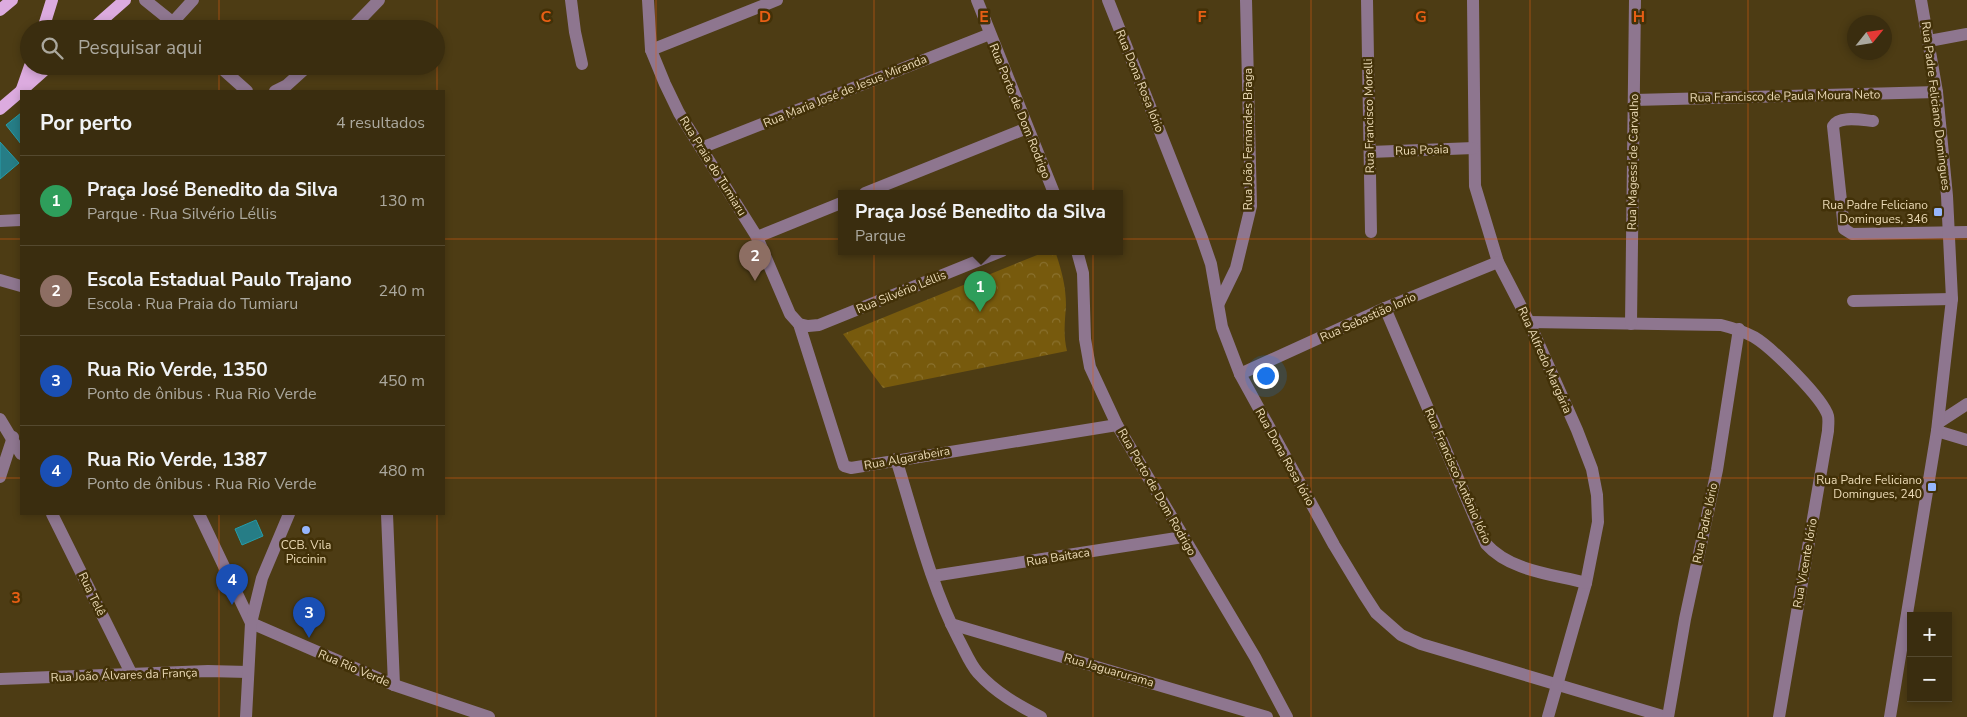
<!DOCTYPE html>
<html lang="pt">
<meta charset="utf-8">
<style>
:root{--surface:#3a2d0f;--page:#413518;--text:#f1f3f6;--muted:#aba89e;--line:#54492f;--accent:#ea580c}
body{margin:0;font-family:"Nunito Sans",sans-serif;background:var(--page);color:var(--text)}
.controls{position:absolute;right:15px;bottom:15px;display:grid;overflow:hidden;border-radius:0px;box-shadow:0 2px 8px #0003}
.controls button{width:45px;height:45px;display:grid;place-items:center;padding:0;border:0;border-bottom:1px solid var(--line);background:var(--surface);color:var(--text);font:25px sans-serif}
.compass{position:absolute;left:1847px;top:15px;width:45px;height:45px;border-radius:50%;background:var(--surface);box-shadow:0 2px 8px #0003;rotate:60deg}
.you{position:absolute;left:1265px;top:375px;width:18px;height:18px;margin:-12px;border:4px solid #fff;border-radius:50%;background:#1a73e8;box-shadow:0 0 0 8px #1a73e833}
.badge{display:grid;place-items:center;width:32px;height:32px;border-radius:50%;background:var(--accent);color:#fff;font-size:16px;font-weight:700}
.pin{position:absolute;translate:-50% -41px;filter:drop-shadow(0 1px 2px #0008)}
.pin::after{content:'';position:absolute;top:26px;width:18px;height:15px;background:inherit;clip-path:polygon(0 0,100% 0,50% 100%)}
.popup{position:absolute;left:838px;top:190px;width:285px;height:65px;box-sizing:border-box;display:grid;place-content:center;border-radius:0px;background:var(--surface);filter:drop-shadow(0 1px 4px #0005);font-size:16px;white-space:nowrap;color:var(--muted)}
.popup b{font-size:19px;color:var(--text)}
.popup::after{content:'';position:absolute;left:50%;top:100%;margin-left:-10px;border:10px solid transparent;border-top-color:var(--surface)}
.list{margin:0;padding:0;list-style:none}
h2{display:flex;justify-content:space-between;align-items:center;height:65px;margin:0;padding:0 20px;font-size:21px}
h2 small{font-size:16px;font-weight:400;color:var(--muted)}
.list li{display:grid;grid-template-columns:32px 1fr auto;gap:15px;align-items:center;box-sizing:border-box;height:90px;padding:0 20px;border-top:1px solid var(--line)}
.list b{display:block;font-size:19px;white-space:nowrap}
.list p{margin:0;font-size:16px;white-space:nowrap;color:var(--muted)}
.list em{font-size:16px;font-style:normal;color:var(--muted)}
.icon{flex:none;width:28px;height:28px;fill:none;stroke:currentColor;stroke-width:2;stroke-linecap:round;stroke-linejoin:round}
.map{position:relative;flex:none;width:1967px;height:717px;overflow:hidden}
.search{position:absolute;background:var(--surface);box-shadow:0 2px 8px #0003;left:20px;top:20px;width:425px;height:55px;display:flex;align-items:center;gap:12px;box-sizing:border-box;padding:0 18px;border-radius:28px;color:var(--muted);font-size:19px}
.panel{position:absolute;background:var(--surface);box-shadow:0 2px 8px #0003;left:20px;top:90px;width:425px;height:425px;border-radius:0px}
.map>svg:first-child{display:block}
.forest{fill:url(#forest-crowns)}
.building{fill:#267d86;stroke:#269eaa}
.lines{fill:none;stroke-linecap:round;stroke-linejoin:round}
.minor{stroke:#8e768f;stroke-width:12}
.major{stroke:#dcabdf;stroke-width:12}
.grid{fill:none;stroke:#e85f14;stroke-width:1;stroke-opacity:0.55}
.poi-dot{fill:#96b6fd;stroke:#423108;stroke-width:2}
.labels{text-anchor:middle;stroke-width:5;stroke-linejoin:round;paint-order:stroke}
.street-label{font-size:12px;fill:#ebdab6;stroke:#423108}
.poi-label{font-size:12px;fill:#ebdab6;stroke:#423108;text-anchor:end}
.grid-label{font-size:16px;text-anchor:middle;font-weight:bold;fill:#e85f14;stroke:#423108;stroke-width:5;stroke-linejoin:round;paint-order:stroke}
</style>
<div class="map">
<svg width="1967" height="717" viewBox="0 0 1967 717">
<defs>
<pattern id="forest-crowns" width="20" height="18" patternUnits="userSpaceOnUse" patternTransform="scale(1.25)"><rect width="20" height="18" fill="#775a0d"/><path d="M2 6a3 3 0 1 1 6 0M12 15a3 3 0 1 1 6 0" fill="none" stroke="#8a712e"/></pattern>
</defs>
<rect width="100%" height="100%" fill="#4d3c14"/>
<!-- forest -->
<path class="forest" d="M1047,251h8c6,17 11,35 11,54 -1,16 -3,30 1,46l-184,37 -40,-54z"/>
<!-- building -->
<g class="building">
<path d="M21,113v31l-15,-19z"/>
<path d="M0,142l19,21 -19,16z"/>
<path d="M256,520l7,16 -21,9 -7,-16z"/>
</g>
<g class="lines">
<!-- minor -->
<g class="minor">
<path d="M145,0l36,29"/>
<path d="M571,0l4,32 7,32"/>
<path d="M648,0l3,50 14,34 14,29 78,124 33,77 9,10 45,142 7,2 266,-43"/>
<path d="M977,0l77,193"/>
<path d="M1108,0l94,238 9,26 11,63 18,47 94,171 29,48 13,20 25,22 20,9 245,73"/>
<path d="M1367,0l4,232"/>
<path d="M1473,0l2,186 23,76 31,60 48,108 15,39 5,26 1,27 -12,61 -38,134"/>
<path d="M173,22l20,-22"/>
<path d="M351,29l28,-29"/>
<path d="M1929,41l38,-7"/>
<path d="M651,50l126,-50"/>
<path d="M219,66l28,25"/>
<path d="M275,91l12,-6 21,-19"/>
<path d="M1634,100l303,-8"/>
<path d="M1873,121c-11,-1 -34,-6 -40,5l11,103 8,5 115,-2"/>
<path d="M701,148l289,-114"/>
<path d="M1370,152l104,-4"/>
<path d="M865,193l162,-65"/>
<path d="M0,221l21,-1"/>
<path d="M757,237l84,-34"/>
<path d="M1077,251l6,22 2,66 5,28 27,58 138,232 32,60"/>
<path d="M0,280l21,6"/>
<path d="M1853,301l99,-2"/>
<path d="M1219,303l17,-35 15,-62 -5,-206"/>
<path d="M1385,308l101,236c24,27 66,30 100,39"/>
<path d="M1529,322l192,3c12,3 22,6 33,12 17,10 69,61 74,79 1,5 0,10 0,15l-49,286"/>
<path d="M799,324l9,2 11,-1 183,-74"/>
<path d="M1631,324l4,-324"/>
<path d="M1240,374l145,-66 113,-46"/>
<path d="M0,419l21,35"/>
<path d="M1938,423l29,-19"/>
<path d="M1937,431l30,9"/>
<path d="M896,459c19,60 34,125 63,181 6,11 11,24 19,33 18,20 40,32 63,44"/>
<path d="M0,477l13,-40"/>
<path d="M52,514l80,161"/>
<path d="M199,514l52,109 143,62 95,32"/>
<path d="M387,514l7,171"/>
<path d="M933,576l250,-39"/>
<path d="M951,624l316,93"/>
<path d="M0,679l208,-8 40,1"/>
<path d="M246,717l5,-94 11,-45 27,-64"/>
<path d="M1668,717l17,-98 32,-149 22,-141"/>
<path d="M1890,717l47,-286 15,-132 -5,-103 -10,-104 -16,-92"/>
</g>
<!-- major -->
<g class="major">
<path d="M0,10l12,-10"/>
<path d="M43,29l9,-29"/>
<path d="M92,29l33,-29"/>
<path d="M22,89l8,-23"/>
<path d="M21,91l28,-25"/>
<path d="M0,109l21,-18"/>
</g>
</g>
<!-- grid -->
<path class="grid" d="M219,0v29M437,0v91M656,0v717M874,0v717M1093,0v717M1311,0v717M1530,0v717M1748,0v717M219,66v25M0,239h21M444,239h1523M0,478h21M444,478h1523M219,514v203M437,514v203"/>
<!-- markers -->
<g class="poi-dot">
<rect x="1933" y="207" width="10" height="10" rx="2.5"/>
<rect x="1927" y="482" width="10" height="10" rx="2.5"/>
<circle cx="306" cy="530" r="5"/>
</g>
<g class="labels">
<!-- street labels -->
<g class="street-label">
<text transform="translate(1140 81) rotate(68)" y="4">Rua Dona Rosa Iório</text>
<text transform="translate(845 91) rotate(-22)" y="4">Rua Maria José de Jesus Miranda</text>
<text transform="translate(1785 96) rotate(-1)" y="4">Rua Francisco de Paula Moura Neto</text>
<text transform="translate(1936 106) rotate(83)" y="4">Rua Padre Feliciano Domingues</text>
<text transform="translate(1020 111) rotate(68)" y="4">Rua Porto de Dom Rodrigo</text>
<text transform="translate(1369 116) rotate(-91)" y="4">Rua Francisco Morelli</text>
<text transform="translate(1248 139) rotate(-90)" y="4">Rua João Fernandes Braga</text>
<text transform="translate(1422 150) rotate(-2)" y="4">Rua Poaia</text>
<text transform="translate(1633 162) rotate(-89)" y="4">Rua Magessi de Carvalho</text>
<text transform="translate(713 166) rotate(58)" y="4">Rua Praia do Tumiaru</text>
<text transform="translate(901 292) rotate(-22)" y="4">Rua Silvério Léllis</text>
<text transform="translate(1368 317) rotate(-24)" y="4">Rua Sebastião Iorio</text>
<text transform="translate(1545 360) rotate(66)" y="4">Rua Alfredo Margária</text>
<text transform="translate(1285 457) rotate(61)" y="4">Rua Dona Rosa Iório</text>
<text transform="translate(907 458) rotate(-10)" y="4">Rua Algarabeira</text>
<text transform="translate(1458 476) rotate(66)" y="4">Rua Francisco Antônio Iório</text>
<text transform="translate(1157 492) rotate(60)" y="4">Rua Porto de Dom Rodrigo</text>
<text transform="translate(1705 523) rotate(-78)" y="4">Rua Padre Iório</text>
<text transform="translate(1058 557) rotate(-9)" y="4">Rua Baitaca</text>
<text transform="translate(1805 563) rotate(-80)" y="4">Rua Vicente Iório</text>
<text transform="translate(92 594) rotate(64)" y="4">Rua Telê</text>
<text transform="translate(354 668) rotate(23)" y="4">Rua Rio Verde</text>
<text transform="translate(1109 670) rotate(16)" y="4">Rua Jaguarurama</text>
<text transform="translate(124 675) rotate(-2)" y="4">Rua João Álvares da França</text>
</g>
<!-- poi labels -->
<g class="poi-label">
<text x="1928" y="209">Rua Padre Feliciano<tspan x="1928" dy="14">Domingues, 346</tspan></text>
<text x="1922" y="484">Rua Padre Feliciano<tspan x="1922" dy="14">Domingues, 240</tspan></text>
<text x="306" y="549" text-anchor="middle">CCB. Vila<tspan x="306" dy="14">Piccinin</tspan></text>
</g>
</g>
<g class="grid-label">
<text x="546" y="22">C</text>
<text x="765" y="22">D</text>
<text x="984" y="22">E</text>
<text x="1202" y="22">F</text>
<text x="1421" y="22">G</text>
<text x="1639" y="22">H</text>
<text x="16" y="603">3</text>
</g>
</svg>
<div class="controls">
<button>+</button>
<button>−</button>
</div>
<svg class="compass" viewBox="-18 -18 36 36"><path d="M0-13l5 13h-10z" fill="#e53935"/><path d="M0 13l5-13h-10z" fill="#aba89e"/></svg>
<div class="you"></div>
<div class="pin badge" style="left:980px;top:312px;background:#2e9e5b">1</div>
<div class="popup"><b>Praça José Benedito da Silva</b>Parque</div>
<div class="pin badge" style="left:755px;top:281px;background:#8d6e63">2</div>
<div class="pin badge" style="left:309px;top:638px;background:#1a4fb4">3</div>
<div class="pin badge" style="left:232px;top:605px;background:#1a4fb4">4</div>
<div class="search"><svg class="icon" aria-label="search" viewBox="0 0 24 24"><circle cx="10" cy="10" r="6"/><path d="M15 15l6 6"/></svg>Pesquisar aqui</div>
<section class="panel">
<h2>Por perto<small>4 resultados</small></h2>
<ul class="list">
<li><span class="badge" style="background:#2e9e5b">1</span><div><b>Praça José Benedito da Silva</b><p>Parque · Rua Silvério Léllis</p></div><em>130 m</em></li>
<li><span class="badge" style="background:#8d6e63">2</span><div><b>Escola Estadual Paulo Trajano</b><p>Escola · Rua Praia do Tumiaru</p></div><em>240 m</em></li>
<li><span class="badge" style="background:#1a4fb4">3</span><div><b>Rua Rio Verde, 1350</b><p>Ponto de ônibus · Rua Rio Verde</p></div><em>450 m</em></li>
<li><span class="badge" style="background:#1a4fb4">4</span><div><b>Rua Rio Verde, 1387</b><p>Ponto de ônibus · Rua Rio Verde</p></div><em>480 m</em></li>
</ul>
</section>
</div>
